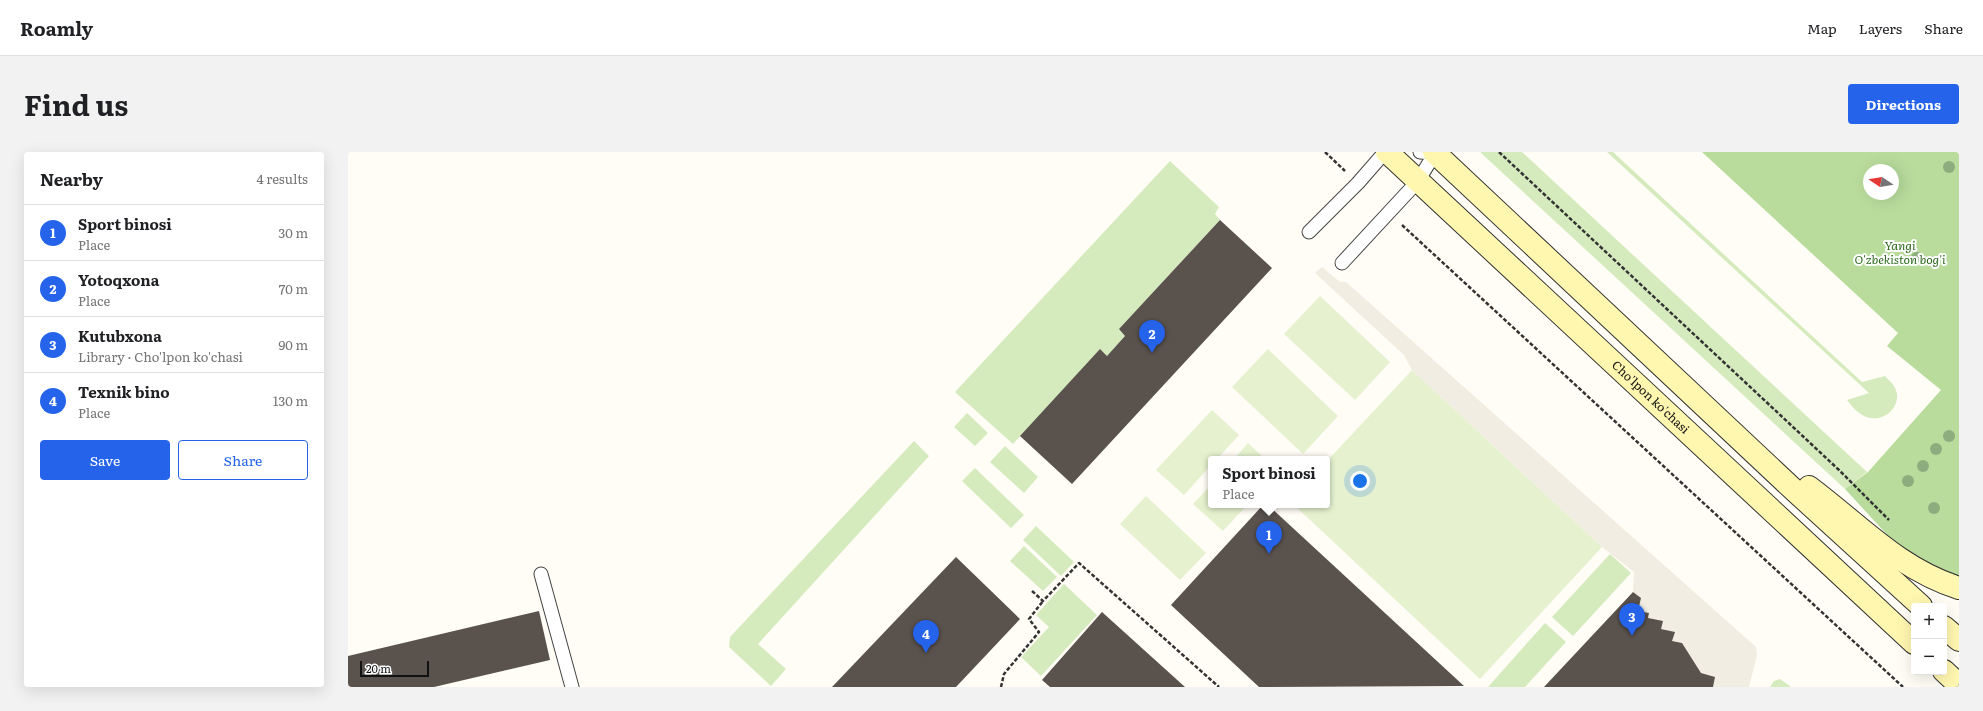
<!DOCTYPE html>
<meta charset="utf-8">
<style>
:root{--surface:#fff;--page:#f2f2f2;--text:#202124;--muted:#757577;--line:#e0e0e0;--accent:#2563eb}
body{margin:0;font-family:Literata,serif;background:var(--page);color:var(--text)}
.controls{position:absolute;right:12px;bottom:12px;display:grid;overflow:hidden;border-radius:4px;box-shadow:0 4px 16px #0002}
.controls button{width:36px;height:36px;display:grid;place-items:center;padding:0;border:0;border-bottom:1px solid var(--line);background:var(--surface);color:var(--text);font:20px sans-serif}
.compass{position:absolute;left:1515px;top:12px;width:36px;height:36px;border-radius:50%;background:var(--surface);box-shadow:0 4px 16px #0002;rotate:282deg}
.scale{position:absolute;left:12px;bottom:10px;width:69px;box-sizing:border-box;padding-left:4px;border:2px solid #111;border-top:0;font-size:11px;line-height:14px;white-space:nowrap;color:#111;-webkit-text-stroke:3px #fff;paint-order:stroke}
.you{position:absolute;left:1012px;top:329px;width:14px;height:14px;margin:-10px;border:3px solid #fff;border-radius:50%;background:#1a73e8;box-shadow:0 0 0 6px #1a73e833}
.badge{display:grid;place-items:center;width:26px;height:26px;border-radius:50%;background:var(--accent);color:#fff;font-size:13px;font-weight:700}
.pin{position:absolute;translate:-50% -33px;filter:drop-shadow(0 1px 2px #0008)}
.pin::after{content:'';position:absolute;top:21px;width:14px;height:12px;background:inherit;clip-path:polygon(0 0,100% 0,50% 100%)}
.popup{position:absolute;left:860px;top:304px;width:122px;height:52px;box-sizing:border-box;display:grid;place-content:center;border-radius:4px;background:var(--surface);filter:drop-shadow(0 1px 3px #0005);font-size:13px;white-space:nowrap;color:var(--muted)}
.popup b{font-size:15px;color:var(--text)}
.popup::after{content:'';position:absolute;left:50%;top:100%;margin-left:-8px;border:8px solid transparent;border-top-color:var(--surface)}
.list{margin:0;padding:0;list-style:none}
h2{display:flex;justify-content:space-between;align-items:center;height:52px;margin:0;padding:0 16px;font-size:17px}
h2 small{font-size:13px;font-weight:400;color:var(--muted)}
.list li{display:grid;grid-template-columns:26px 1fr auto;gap:12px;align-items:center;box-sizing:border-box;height:56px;padding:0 16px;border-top:1px solid var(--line)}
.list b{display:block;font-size:15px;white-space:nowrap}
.list p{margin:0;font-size:13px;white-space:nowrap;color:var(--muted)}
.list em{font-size:13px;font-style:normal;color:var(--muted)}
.actions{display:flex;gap:8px;padding:12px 16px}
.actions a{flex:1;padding:9px 0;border:1px solid var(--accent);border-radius:4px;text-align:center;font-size:14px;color:var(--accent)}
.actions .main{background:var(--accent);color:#fff}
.map{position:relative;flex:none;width:1611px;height:535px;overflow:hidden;border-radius:4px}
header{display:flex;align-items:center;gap:24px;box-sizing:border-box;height:56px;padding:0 20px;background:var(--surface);border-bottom:1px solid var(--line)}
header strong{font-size:19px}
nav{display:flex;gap:22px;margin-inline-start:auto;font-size:14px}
.intro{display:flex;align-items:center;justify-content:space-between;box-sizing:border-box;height:96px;padding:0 24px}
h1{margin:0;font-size:28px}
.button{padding:10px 18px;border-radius:4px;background:var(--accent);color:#fff;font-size:14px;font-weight:700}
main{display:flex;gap:24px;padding:0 24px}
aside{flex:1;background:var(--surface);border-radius:4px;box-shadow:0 4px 16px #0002}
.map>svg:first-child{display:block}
.green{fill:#d5ebbd}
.forest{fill:#b9dc9c;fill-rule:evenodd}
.pitch{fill:#e6f2cf}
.plaza{fill:#f1ede2}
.building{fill:#5a524d}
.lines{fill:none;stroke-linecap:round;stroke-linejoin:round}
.lane-casing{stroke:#444;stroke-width:15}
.secondary-casing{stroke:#333;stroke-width:24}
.path{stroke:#333;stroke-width:2.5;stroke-dasharray:4 2;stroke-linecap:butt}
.lane{stroke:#fff;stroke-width:13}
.secondary{stroke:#fff6b0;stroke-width:22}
.tree{fill:#8dad7f}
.labels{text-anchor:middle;stroke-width:4;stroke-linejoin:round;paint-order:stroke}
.park-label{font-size:12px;font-style:italic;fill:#2f6b1f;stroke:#fff}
.street-label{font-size:12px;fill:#111;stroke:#fff}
</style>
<header>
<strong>Roamly</strong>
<nav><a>Map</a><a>Layers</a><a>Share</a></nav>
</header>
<div class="intro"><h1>Find us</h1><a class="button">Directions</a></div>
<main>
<aside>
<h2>Nearby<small>4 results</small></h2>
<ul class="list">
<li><span class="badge">1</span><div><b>Sport binosi</b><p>Place</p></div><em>30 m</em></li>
<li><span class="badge">2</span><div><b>Yotoqxona</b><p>Place</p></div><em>70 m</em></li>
<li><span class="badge">3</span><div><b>Kutubxona</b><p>Library · Cho'lpon ko'chasi</p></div><em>90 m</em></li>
<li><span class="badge">4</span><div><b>Texnik bino</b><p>Place</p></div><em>130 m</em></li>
</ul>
<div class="actions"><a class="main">Save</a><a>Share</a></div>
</aside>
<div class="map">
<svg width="1611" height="535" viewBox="0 0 1611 535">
<rect width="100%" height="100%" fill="#fffdf5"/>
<!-- green -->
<g class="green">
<path d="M1133,0h41l345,320 -22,17 -364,-336z"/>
<path d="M1259,0h6l249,230 23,-6c3,4 8,7 10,12 8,15 -8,33 -24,30 -10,-1 -18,-10 -24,-18l22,-7z"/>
<path d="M822,9l49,46 -4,7 5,6 -101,109 6,7 -18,20 -7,-6 -87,94 -58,-52z"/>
<path d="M619,261l21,20 -13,13 -21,-19z"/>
<path d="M566,289l15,15 -171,188 28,25 -15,17 -42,-39 1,-10z"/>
<path d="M657,294l33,31 -14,16 -34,-31z"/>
<path d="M627,316l49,47 -13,13 -49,-47z"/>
<path d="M688,374l38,36 -13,14 -38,-36z"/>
<path d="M676,394l33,31 -14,14 -33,-30z"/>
<path d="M1262,402l21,19 -58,63 -21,-19z"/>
<path d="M716,432l33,31 -56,61 -20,-19 28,-30 -13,-12z"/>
<path d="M1197,471l21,19 -41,45h-37z"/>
<path d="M1432,527l11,8h-21l4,-6z"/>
</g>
<!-- forest -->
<path class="forest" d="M1354,0h257v427l-40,-18 -28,-22 -46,-50 23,-17 73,-82 -54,-44 11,-13zM1521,18h24v24h-24z"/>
<!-- pitch -->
<g class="pitch">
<path d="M972,144l70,66 -35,38 -71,-66z"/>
<path d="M920,197l70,67 -35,38 -71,-67z"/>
<path d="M1064,218l190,177 -122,132 -186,-174h33v-44z"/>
<path d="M864,258l27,25 -22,24h-6v6l-27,30 -28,-25z"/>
<path d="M900,291l17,16h-31z"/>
<path d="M863,333v20h36l-24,26 -30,-27z"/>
<path d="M798,344l60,57 -26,27 -60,-56z"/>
</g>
<!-- plaza -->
<path class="plaza" d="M974,115l18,15h6l410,365 1,8 -8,32h-36l2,-10 -14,-4 -19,-30 -10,-2 2,-9 -13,-3 -13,-11 1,-5 -11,-2 3,-13 -8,-6 1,-20 -32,-25 -190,-177 -8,-15 -89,-82z"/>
<!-- building -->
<g class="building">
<path d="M872,68l52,48 -200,216 -52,-48 80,-87 7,7 18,-20 -6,-7z"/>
<path d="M915,353h5l196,181 -205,1 -88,-82z"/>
<path d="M608,405l64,62 -64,68h-124z"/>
<path d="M1285,440l8,6 -3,13 11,2 -1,5 15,3 -2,8 14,3 -3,9 10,2 19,30 14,4 -2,10h-169z"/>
<path d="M191,459l11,49 -116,27h-86v-31z"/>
<path d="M754,460l83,75h-135l-8,-7z"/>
</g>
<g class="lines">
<defs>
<g id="lane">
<path d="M961,80l49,-49 27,-31"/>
<path d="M994,111l76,-82 17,-28 -15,-1"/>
<path d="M193,422l31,113"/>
</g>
<g id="secondary">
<path id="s1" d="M1039,0l527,491"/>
<path d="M1086,0l361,339 126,115"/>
<path d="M1461,335c51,38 88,81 150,101"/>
<path d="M1596,475l15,13"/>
<path d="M1596,519l15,14"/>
</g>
</defs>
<!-- lane casing -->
<use href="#lane" class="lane-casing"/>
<!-- secondary casing -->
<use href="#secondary" class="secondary-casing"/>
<!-- path -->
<g class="path">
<path d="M977,0l20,19"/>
<path d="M1151,0l340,318 50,50"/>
<path d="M1054,73l501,462"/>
<path d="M684,439l11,10 36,-38 140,124"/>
<path d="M653,535l3,-13 35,-42 -10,-13 14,-18"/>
</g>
<!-- lane -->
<use href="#lane" class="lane"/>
<!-- secondary -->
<use href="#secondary" class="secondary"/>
</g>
<!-- trees -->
<g class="tree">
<circle cx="1601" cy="15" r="6"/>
<circle cx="1569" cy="106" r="6"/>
<circle cx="1601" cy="284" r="6"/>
<circle cx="1588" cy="297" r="6"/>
<circle cx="1575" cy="314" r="6"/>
<circle cx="1560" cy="329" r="6"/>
<circle cx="1586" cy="356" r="6"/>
</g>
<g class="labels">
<!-- park labels -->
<g class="park-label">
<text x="1552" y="98">Yangi<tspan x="1552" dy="14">O'zbekiston bog'i</tspan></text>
</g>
<!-- street labels -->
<g class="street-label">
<text dy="4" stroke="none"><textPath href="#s1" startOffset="360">Cho'lpon ko'chasi</textPath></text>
</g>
</g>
</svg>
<div class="controls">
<button>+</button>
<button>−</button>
</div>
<svg class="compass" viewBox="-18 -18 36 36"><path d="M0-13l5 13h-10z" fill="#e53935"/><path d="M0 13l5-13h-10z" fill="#757577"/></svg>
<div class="scale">20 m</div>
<div class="you"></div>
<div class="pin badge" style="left:921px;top:402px">1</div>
<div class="popup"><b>Sport binosi</b>Place</div>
<div class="pin badge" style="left:804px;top:201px">2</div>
<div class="pin badge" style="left:1284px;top:484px">3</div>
<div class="pin badge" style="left:578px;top:501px">4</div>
</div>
</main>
